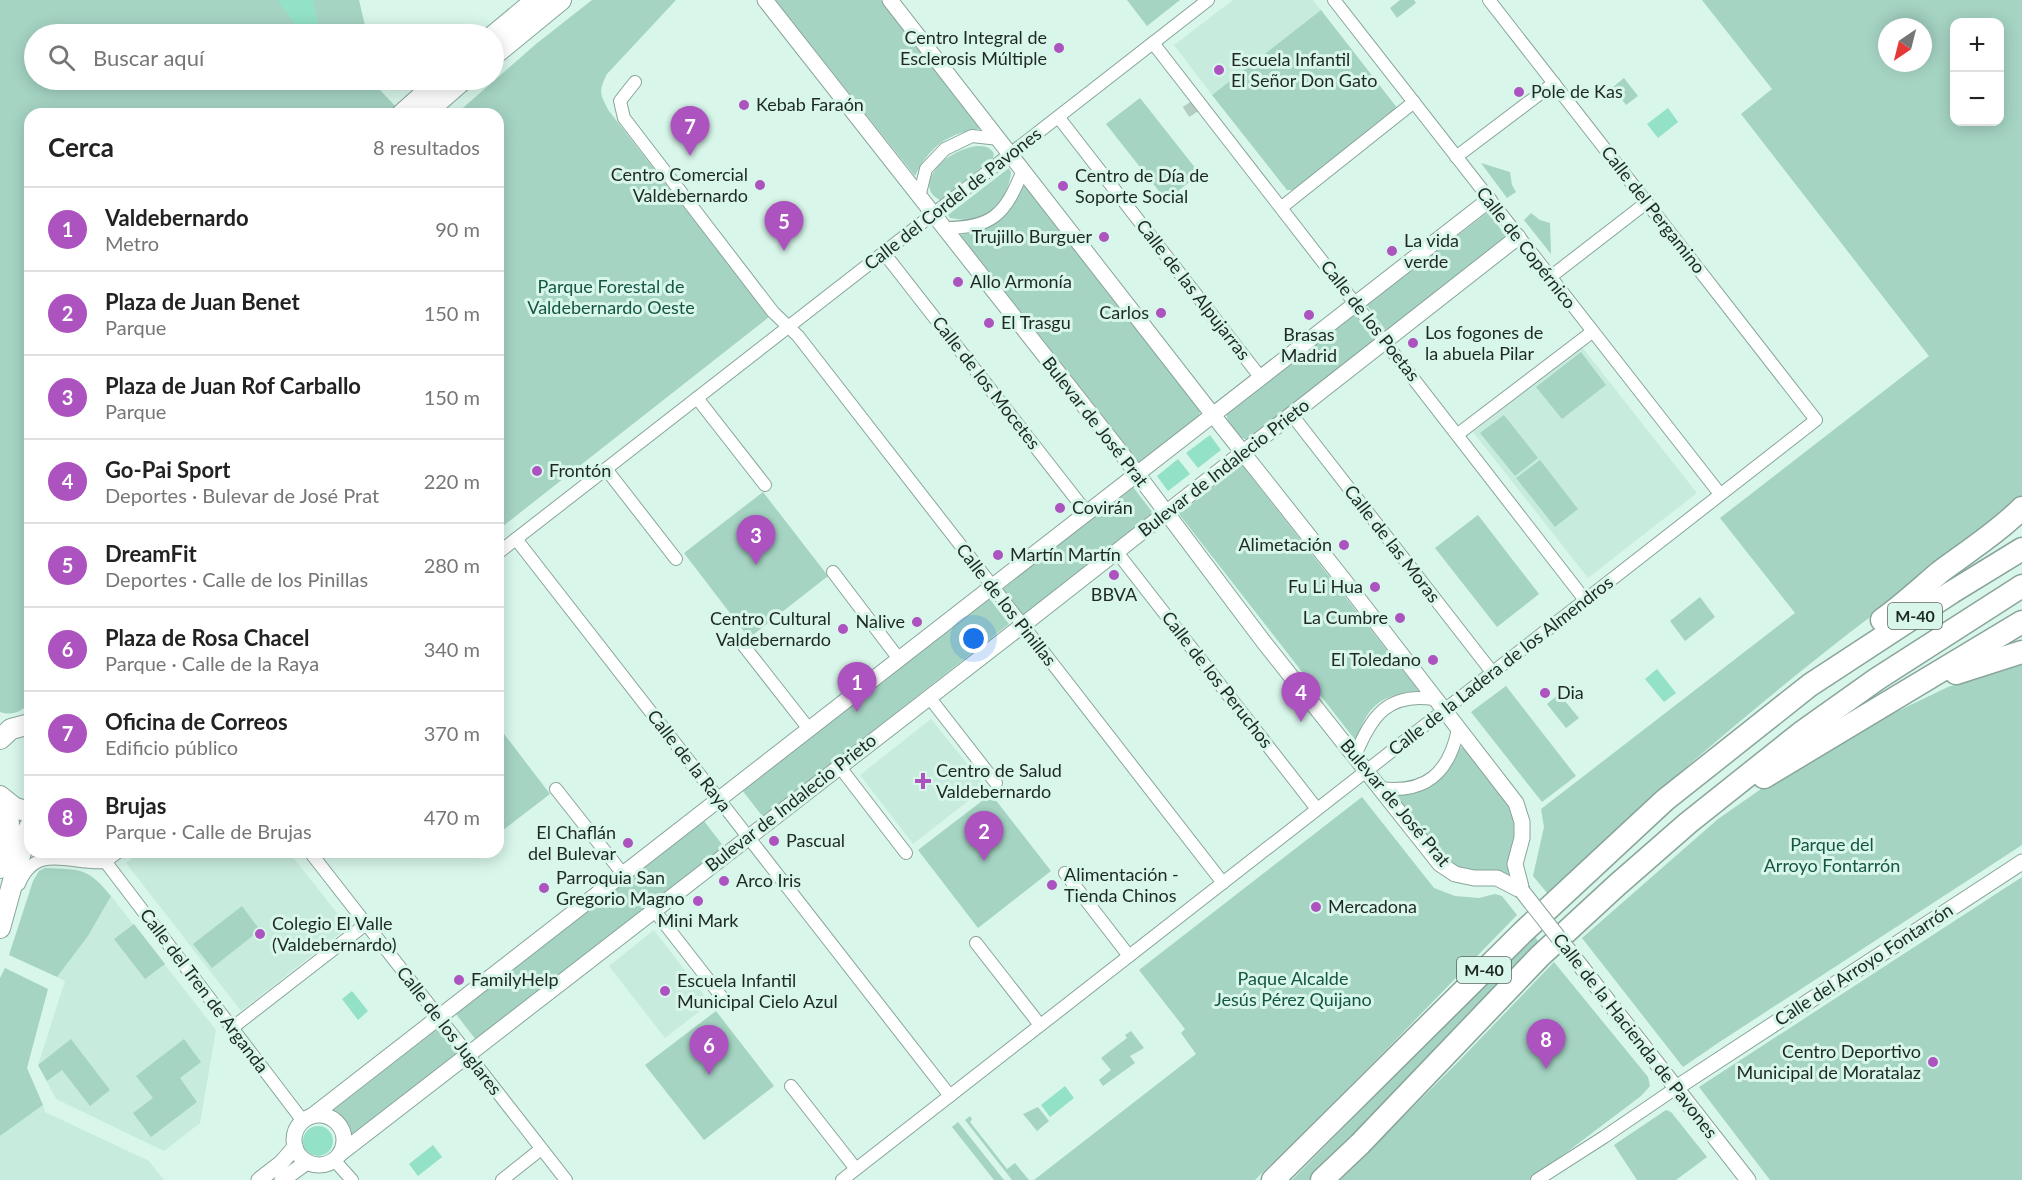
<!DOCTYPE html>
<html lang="es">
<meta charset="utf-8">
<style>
:root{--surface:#fff;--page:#f2f2f2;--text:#222;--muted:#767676;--line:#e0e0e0;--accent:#ac53c0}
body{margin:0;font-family:Lato,sans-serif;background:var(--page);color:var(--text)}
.controls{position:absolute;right:18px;top:18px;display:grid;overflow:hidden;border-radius:12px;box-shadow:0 3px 15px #0003}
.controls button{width:54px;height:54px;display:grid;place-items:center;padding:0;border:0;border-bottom:2px solid var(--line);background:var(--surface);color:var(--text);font:30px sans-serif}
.compass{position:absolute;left:1878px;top:18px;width:54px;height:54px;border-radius:50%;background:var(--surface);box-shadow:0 3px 15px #0003;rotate:215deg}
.you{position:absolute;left:974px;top:639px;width:21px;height:21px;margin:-15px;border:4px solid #fff;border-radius:50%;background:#1a73e8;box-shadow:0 0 0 9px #1a73e833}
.badge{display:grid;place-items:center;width:39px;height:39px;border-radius:50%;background:var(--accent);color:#fff;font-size:20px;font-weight:700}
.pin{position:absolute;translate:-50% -50px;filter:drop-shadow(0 2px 3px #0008)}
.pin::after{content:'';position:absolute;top:32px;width:21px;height:18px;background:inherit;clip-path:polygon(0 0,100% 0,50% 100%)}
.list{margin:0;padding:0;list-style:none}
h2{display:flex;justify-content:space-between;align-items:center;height:78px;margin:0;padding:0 24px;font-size:26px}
h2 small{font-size:20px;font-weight:400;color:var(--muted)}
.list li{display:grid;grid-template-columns:39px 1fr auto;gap:18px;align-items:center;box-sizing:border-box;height:84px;padding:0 24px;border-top:2px solid var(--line)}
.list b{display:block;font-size:22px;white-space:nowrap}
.list p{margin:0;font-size:20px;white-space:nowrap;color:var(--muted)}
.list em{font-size:20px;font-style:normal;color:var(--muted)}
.icon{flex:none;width:33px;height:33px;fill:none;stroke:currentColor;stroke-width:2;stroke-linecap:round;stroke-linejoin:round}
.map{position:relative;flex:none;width:2022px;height:1180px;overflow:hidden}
.search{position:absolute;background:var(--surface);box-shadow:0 3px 15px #0003;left:24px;top:24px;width:480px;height:66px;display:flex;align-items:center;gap:15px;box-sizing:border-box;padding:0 21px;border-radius:33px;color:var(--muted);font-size:22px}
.panel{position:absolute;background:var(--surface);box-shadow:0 3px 15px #0003;left:24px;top:108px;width:480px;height:750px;border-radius:18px}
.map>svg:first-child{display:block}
.built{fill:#c7ecdd}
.green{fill:#a5d4c3;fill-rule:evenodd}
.water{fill:#93e1c6}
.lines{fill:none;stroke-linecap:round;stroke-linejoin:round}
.minor-tunnel{stroke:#b3cdc3;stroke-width:12;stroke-dasharray:12 6;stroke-linecap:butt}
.minor-casing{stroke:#89a59a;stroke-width:14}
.tertiary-casing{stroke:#89a59a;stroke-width:17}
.primary-casing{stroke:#89a59a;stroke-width:22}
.motorway-casing{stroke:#89a59a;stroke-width:25}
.minor{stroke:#fff;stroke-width:12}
.tertiary{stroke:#fff;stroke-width:15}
.primary{stroke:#fff;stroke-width:20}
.motorway{stroke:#fff;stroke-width:22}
.tertiary-bridge-casing{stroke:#89a59a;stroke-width:17;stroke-linecap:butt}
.tertiary-bridge{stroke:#fff;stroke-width:15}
.poi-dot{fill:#ac53c0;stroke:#d8f6ea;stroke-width:2}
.labels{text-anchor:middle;stroke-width:6;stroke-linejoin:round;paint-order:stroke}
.shield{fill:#d8f6ea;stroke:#566660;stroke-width:1.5}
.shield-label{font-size:16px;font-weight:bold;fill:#1e2925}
.poi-label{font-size:18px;fill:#1e2925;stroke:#d8f6ea;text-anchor:start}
.street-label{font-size:18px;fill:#1e2925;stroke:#d8f6ea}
.park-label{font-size:18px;fill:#155543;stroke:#d8f6ea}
</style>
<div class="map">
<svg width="2022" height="1180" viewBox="0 0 2022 1180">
<rect width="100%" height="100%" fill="#d8f6ea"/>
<!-- built -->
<g class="built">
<path d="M1233,0h80l8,10 -109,85 -38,-50z"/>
<path d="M1582,347l115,146 -109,85 -115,-146z"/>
<path d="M931,719l55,68 -73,57 -53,-69z"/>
<path d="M140,852h149l59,75 -107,84 -115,-148z"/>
<path d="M111,896l105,134 -16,93 -36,28 -108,-52 -18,-34 27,-84 -8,-4 31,-41z"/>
<path d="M654,930l56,73 -45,35 -56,-72z"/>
<path d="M43,1105l2,7 104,49 15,19h-164v-44z"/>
</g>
<!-- green -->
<g class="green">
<path d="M0,0h359l8,34h-333v46h343l3,10 17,18 -7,6h-360v589c-10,9 -17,13 -30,9z"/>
<path d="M592,0h84l-69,74c-9,18 -7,20 2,37l160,206 -271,213v-416h-42l80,-70z"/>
<path d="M775,0h106l102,128c-34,5 -53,17 -68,48z"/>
<path d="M1127,0h53l-33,26z"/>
<path d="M1400,0h14l2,3 -19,15 -7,-10z"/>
<path d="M1702,0h320v499c-63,55 -132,101 -197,153 -96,76 -189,157 -277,242l-15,-18 11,-49 -3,-18 254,-196 -75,-95 209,-162 -188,-242 31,-25zM1954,22h46v100h-46zM1887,27h36v36h-36z"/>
<path d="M1321,10l77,99 -105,81h-6l-75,-95z"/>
<path d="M1624,78l14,18 -12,9 -13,-18z"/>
<path d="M1140,98l60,76 -34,26 -60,-76z"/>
<path d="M976,146c8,0 14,0 18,8l-1,4 -53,42c-23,-11 -4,-37 12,-45 8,-5 15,-7 24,-9z"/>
<path d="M1481,163l29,9 2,13 4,7 -9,6z"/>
<path d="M1009,168l2,4c-1,18 -14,41 -32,47 -9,3 -19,0 -29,-1l-2,-3 4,-3z"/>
<path d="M1024,180l176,231 -1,5 -57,46 -6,-1 -4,-4 -172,-222c37,-8 52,-19 64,-55z"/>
<path d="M1488,212l19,26 -120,94 -20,-27z"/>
<path d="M1531,213l9,7 10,3 1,31 -27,-34z"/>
<path d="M1354,314l21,28 -126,98c-12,-1 -23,-15 -22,-27z"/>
<path d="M1581,352l25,33 -44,34 -26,-32z"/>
<path d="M1504,415l34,43 -23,18 -35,-43z"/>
<path d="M1540,460l38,49 -23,18 -39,-49z"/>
<path d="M1242,465l177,226c-38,3 -52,15 -63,50l-177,-227z"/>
<path d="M1133,487l20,26 -130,103 -20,-27z"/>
<path d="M763,492l65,84 -79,62 -65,-85z"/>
<path d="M1478,515l61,79 -42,33 -62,-79z"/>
<path d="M1700,597l15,20 -30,24 -15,-20z"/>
<path d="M989,598l20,26 -246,193 -21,-27z"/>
<path d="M2022,662v183l-304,198 -35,24 -101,-129 136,-119 66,-46 70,-41 94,-45z"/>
<path d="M1506,686l70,90 -34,26 -71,-90z"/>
<path d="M1559,694l20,24 -13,10 -19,-24z"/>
<path d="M498,726l52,68 -52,40z"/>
<path d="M1463,747l47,60 7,23 -8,24 1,21 -13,-5 -30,1 -22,-10 -48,-62 2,-4c31,-2 49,-18 60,-47z"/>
<path d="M991,794l60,77 -73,57 -60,-78z"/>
<path d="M1362,797l72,91 21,8 24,2 16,-4 7,2 15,19 -136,140 -126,125h-221l162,-126 -15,-21 4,-4 -46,-59z"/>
<path d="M704,821l20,26 -248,193 -20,-26z"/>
<path d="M45,868c37,2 42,-1 66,28l-23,40 -31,41 -48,-22 24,-74 6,-10z"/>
<path d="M2022,877v303h-252l-71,-93z"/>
<path d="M242,906l18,24 -48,38 -19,-24z"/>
<path d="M134,924l31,40 -20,15 -31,-40z"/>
<path d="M1534,935l6,9 -227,234 -2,2h-19z"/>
<path d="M1554,962l94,115 2,9 -9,10 -111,84h-190l120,-120z"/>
<path d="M5,968l43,21 -21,79 16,37 -43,31v-158z"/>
<path d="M716,1011l58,75 -70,54 -59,-75z"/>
<path d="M440,1027l19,26 -109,84 -6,-16 -13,-9z"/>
<path d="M1131,1031l13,17 -14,8 5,7 -32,23 -4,-6 12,-10 -10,-12 26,-20 -2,-3z"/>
<path d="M71,1039l39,51 -20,16 -28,-36 -15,11 -9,-16z"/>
<path d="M184,1039l17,23 -21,16 17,24 -46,35 -18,-24 20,-15 -17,-22z"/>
<path d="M1038,1107l11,14 -12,10 -14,-17z"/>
<path d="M1666,1110l5,2 36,45 -31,23h-39l-23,-35z"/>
<path d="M970,1116l2,3 -2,3 37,47 8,-6 14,17h-17l-47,-60z"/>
<path d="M958,1122l46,58h-10l-42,-53z"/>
</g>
<!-- water -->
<g class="water">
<path d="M277,0h36l7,34h-18z"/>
<path d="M1668,108l10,14 -20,16 -11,-14z"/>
<path d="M1210,435l11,15 -23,18 -12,-15z"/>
<path d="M1178,459l12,15 -22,17 -11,-15z"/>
<path d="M1657,669l19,24 -12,9 -19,-23z"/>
<path d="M352,991l16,20 -10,9 -16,-21z"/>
<path d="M1065,1086l9,12 -24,19 -9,-12z"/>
<circle cx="318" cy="1141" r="15"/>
<path d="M433,1145l9,12 -24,19 -9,-12z"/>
</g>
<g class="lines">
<!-- minor-tunnel -->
<path class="minor-tunnel" d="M1186,112l9,-6"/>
<defs>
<g id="minor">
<path d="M1334,0l386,494"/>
<path d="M1153,43l432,557"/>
<path d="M635,82l-15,19 4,17 149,194 25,24 425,547"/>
<path d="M1059,118l202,260"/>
<path d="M1456,157l98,-74"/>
<path d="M919,197l7,-28 19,-20 27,-13 27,3"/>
<path d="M1282,207l132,-105"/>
<path d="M943,228c50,0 62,-13 80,-58"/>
<path d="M884,253l203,260"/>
<path d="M1549,278l97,-75"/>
<path d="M697,398l68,87"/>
<path d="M1292,415l200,257"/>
<path d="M1458,434l134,-102"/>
<path d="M606,469l70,90"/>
<path d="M516,539l434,557"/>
<path d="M1116,551l201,258"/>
<path d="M498,553l710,-553"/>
<path d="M833,572l66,87"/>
<path d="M740,641l69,88"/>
<path d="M929,697l67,86"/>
<path d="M1355,756c16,-39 32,-64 79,-57"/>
<path d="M839,766l67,87"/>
<path d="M1380,788c45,6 69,-14 78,-59"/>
<path d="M556,789l67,85"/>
<path d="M98,852l205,269"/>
<path d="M310,852l256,328"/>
<path d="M105,862l13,-10"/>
<path d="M1065,873l64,83"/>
<path d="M19,884c17,-42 52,-19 86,-22"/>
<path d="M654,910l67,86"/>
<path d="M976,943l64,82"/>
<path d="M232,1028l134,-104"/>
<path d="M791,1086l65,83"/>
<path d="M334,1160l18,20"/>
<path d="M502,1180l39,-31"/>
<path d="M842,1180l974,-760 -327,-420"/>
<path d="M1537,1180l67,-43 72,-49"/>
</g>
<g id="tertiary">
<path d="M765,0l361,459 137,182 177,223 15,10 19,4h23l25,13"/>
<path d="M890,0l323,415 130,164 173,224 6,19v16l-7,26 7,27"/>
<path d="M1583,969l165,211"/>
<path d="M1676,1088l346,-226"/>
<circle cx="319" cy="1140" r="25"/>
<path d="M312,1116l1177,-916"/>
<path d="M341,1153l691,-535 486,-381"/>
<path d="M259,1180l22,-17 14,-16"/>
<path d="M282,1180l25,-18"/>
</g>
<g id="primary">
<path d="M494,35l42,-35"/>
<path d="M494,55l67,-55"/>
<path d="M402,114l38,-34"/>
<path d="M424,114l39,-34"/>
<path d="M0,739l11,-10 19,-5"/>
<path d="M0,796l15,12 15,4"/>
<path d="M0,868c7,-26 14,-42 4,-68"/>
<path d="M0,928l26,-94 4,-8"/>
</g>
<g id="motorway">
<path d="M1882,620c21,-15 39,-32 58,-48 28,-21 57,-39 82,-64"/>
<path d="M1956,673l66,-21"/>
<path d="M1764,777l258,-155"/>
<path d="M1273,1180l250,-248 142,-132 145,-115 142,-93 70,-43"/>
<path d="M1322,1180l38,-36 180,-188 77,-71 71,-62 113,-90 76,-54 145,-93"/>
</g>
</defs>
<!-- minor casing -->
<use href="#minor" class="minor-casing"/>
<!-- tertiary casing -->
<use href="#tertiary" class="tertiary-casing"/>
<!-- primary casing -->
<use href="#primary" class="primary-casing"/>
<!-- motorway casing -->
<use href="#motorway" class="motorway-casing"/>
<!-- minor -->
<use href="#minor" class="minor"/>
<!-- tertiary -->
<use href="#tertiary" class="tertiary"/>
<!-- primary -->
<use href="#primary" class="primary"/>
<!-- motorway -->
<use href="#motorway" class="motorway"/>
<defs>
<path id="tertiary-bridge" d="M1522,891l61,78"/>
</defs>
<!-- tertiary-bridge casing -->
<use href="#tertiary-bridge" class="tertiary-bridge-casing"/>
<!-- tertiary-bridge -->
<use href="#tertiary-bridge" class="tertiary-bridge"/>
</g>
<!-- markers -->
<g class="poi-dot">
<circle cx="1059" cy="48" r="6"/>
<circle cx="1219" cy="70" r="6"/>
<circle cx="1519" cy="92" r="6"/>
<circle cx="744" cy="105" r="6"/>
<circle cx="760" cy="185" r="6"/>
<circle cx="1063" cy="186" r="6"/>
<circle cx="1104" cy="237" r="6"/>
<circle cx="1392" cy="251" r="6"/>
<circle cx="958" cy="282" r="6"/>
<circle cx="1161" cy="313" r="6"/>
<circle cx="1309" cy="315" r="6"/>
<circle cx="989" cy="323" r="6"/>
<circle cx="1413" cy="343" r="6"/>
<circle cx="537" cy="471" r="6"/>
<circle cx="1060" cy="508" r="6"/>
<circle cx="1344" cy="545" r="6"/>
<circle cx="998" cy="555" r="6"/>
<circle cx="1114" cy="575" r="6"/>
<circle cx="1375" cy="587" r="6"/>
<circle cx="1400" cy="618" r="6"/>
<circle cx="917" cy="622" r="6"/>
<circle cx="843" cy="629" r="6"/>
<circle cx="1433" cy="660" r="6"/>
<circle cx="1545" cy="693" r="6"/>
<path d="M920 772h6v6h6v6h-6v6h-6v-6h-6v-6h6z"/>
<circle cx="774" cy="841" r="6"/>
<circle cx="628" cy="843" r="6"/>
<circle cx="724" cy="881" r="6"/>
<circle cx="1052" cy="885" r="6"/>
<circle cx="544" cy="888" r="6"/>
<circle cx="698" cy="901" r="6"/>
<circle cx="1316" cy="907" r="6"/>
<circle cx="260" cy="934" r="6"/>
<circle cx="459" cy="980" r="6"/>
<circle cx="665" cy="991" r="6"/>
<circle cx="1933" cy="1062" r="6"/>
</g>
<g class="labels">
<!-- shield labels -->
<g class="shield">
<rect x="1888" y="603" width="54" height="26" rx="4.5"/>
<rect x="1457" y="957" width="54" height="26" rx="4.5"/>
</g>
<g class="shield-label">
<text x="1915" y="622">M-40</text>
<text x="1484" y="976">M-40</text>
</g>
<!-- poi labels -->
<g class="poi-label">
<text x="1047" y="44" text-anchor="end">Centro Integral de<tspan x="1047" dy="21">Esclerosis Múltiple</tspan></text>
<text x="1231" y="66">Escuela Infantil<tspan x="1231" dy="21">El Señor Don Gato</tspan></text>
<text x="1531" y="98">Pole de Kas</text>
<text x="756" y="111">Kebab Faraón</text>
<text x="748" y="181" text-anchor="end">Centro Comercial<tspan x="748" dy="21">Valdebernardo</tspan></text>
<text x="1075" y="182">Centro de Día de<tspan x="1075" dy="21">Soporte Social</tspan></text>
<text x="1092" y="243" text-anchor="end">Trujillo Burguer</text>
<text x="1404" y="247">La vida<tspan x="1404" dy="21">verde</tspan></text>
<text x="970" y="288">Allo Armonía</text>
<text x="1149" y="319" text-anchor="end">Carlos</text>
<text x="1001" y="329">El Trasgu</text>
<text x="1425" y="339">Los fogones de<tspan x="1425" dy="21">la abuela Pilar</tspan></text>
<text x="1309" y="341" text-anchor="middle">Brasas<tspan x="1309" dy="21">Madrid</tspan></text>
<text x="549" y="477">Frontón</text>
<text x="1072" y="514">Covirán</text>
<text x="1332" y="551" text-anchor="end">Alimetación</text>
<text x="1010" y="561">Martín Martín</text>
<text x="1363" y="593" text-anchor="end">Fu Li Hua</text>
<text x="1114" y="601" text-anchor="middle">BBVA</text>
<text x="1388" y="624" text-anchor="end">La Cumbre</text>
<text x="831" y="625" text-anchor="end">Centro Cultural<tspan x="831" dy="21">Valdebernardo</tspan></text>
<text x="905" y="628" text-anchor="end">Nalive</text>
<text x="1421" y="666" text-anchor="end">El Toledano</text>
<text x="1557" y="699">Dia</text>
<text x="936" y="777">Centro de Salud<tspan x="936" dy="21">Valdebernardo</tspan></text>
<text x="616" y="839" text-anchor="end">El Chaflán<tspan x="616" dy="21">del Bulevar</tspan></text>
<text x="786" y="847">Pascual</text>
<text x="1064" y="881">Alimentación -<tspan x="1064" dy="21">Tienda Chinos</tspan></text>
<text x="556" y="884">Parroquia San<tspan x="556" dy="21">Gregorio Magno</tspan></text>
<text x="736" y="887">Arco Iris</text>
<text x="1328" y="913">Mercadona</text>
<text x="698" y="927" text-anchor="middle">Mini Mark</text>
<text x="272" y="930">Colegio El Valle<tspan x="272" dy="21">(Valdebernardo)</tspan></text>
<text x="471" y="986">FamilyHelp</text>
<text x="677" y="987">Escuela Infantil<tspan x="677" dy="21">Municipal Cielo Azul</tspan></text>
<text x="1921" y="1058" text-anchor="end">Centro Deportivo<tspan x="1921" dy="21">Municipal de Moratalaz</tspan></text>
</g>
<!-- street labels -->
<g class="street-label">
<text transform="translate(953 199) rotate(-38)" y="6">Calle del Cordel de Pavones</text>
<text transform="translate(1653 210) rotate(52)" y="6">Calle del Pergamino</text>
<text transform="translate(1526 248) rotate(52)" y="6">Calle de Copérnico</text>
<text transform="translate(1193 290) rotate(52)" y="6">Calle de las Alpujarras</text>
<text transform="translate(1370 321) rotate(52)" y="6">Calle de los Poetas</text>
<text transform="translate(986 383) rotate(52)" y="6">Calle de los Mocetes</text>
<text transform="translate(1095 422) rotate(52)" y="6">Bulevar de José Prat</text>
<text transform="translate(1224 468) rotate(-38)" y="6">Bulevar de Indalecio Prieto</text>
<text transform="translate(1392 544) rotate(52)" y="6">Calle de las Moras</text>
<text transform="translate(1006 605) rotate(52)" y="6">Calle de los Pinillas</text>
<text transform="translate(1501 666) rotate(-38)" y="6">Calle de la Ladera de los Almendros</text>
<text transform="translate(1217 680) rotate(52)" y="6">Calle de los Peruchos</text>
<text transform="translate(689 761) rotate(52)" y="6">Calle de la Raya</text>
<text transform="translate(791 803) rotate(-38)" y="6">Bulevar de Indalecio Prieto</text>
<text transform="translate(1395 803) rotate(50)" y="6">Bulevar de José Prat</text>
<text transform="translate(1864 965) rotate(-33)" y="6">Calle del Arroyo Fontarrón</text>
<text transform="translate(204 991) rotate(53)" y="6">Calle del Tren de Arganda</text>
<text transform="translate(449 1031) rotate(52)" y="6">Calle de los Juglares</text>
<text transform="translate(1635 1036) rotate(52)" y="6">Calle de la Hacienda de Pavones</text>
</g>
<!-- park labels -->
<g class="park-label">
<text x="611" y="293">Parque Forestal de<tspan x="611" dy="21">Valdebernardo Oeste</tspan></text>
<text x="1832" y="851">Parque del<tspan x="1832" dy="21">Arroyo Fontarrón</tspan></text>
<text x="1293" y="985">Paque Alcalde<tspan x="1293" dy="21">Jesús Pérez Quijano</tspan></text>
</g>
</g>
</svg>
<div class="controls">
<button>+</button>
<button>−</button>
</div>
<svg class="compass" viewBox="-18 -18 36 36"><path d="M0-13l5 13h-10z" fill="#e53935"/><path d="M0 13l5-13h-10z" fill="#767676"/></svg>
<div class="you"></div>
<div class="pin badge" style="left:857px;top:712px">1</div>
<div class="pin badge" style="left:984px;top:861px">2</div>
<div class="pin badge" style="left:756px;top:565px">3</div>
<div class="pin badge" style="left:1301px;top:722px">4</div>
<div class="pin badge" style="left:784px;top:251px">5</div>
<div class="pin badge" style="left:709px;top:1075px">6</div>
<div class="pin badge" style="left:690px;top:156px">7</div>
<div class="pin badge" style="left:1546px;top:1069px">8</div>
<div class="search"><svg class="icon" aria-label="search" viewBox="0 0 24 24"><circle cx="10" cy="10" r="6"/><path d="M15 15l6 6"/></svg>Buscar aquí</div>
<section class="panel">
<h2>Cerca<small>8 resultados</small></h2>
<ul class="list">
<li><span class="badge">1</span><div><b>Valdebernardo</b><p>Metro</p></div><em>90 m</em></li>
<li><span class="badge">2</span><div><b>Plaza de Juan Benet</b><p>Parque</p></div><em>150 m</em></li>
<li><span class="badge">3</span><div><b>Plaza de Juan Rof Carballo</b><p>Parque</p></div><em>150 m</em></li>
<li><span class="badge">4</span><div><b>Go-Pai Sport</b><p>Deportes · Bulevar de José Prat</p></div><em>220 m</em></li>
<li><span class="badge">5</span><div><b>DreamFit</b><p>Deportes · Calle de los Pinillas</p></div><em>280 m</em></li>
<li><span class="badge">6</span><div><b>Plaza de Rosa Chacel</b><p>Parque · Calle de la Raya</p></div><em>340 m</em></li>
<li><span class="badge">7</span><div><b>Oficina de Correos</b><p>Edificio público</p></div><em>370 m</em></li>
<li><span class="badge">8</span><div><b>Brujas</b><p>Parque · Calle de Brujas</p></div><em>470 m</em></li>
</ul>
</section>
</div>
